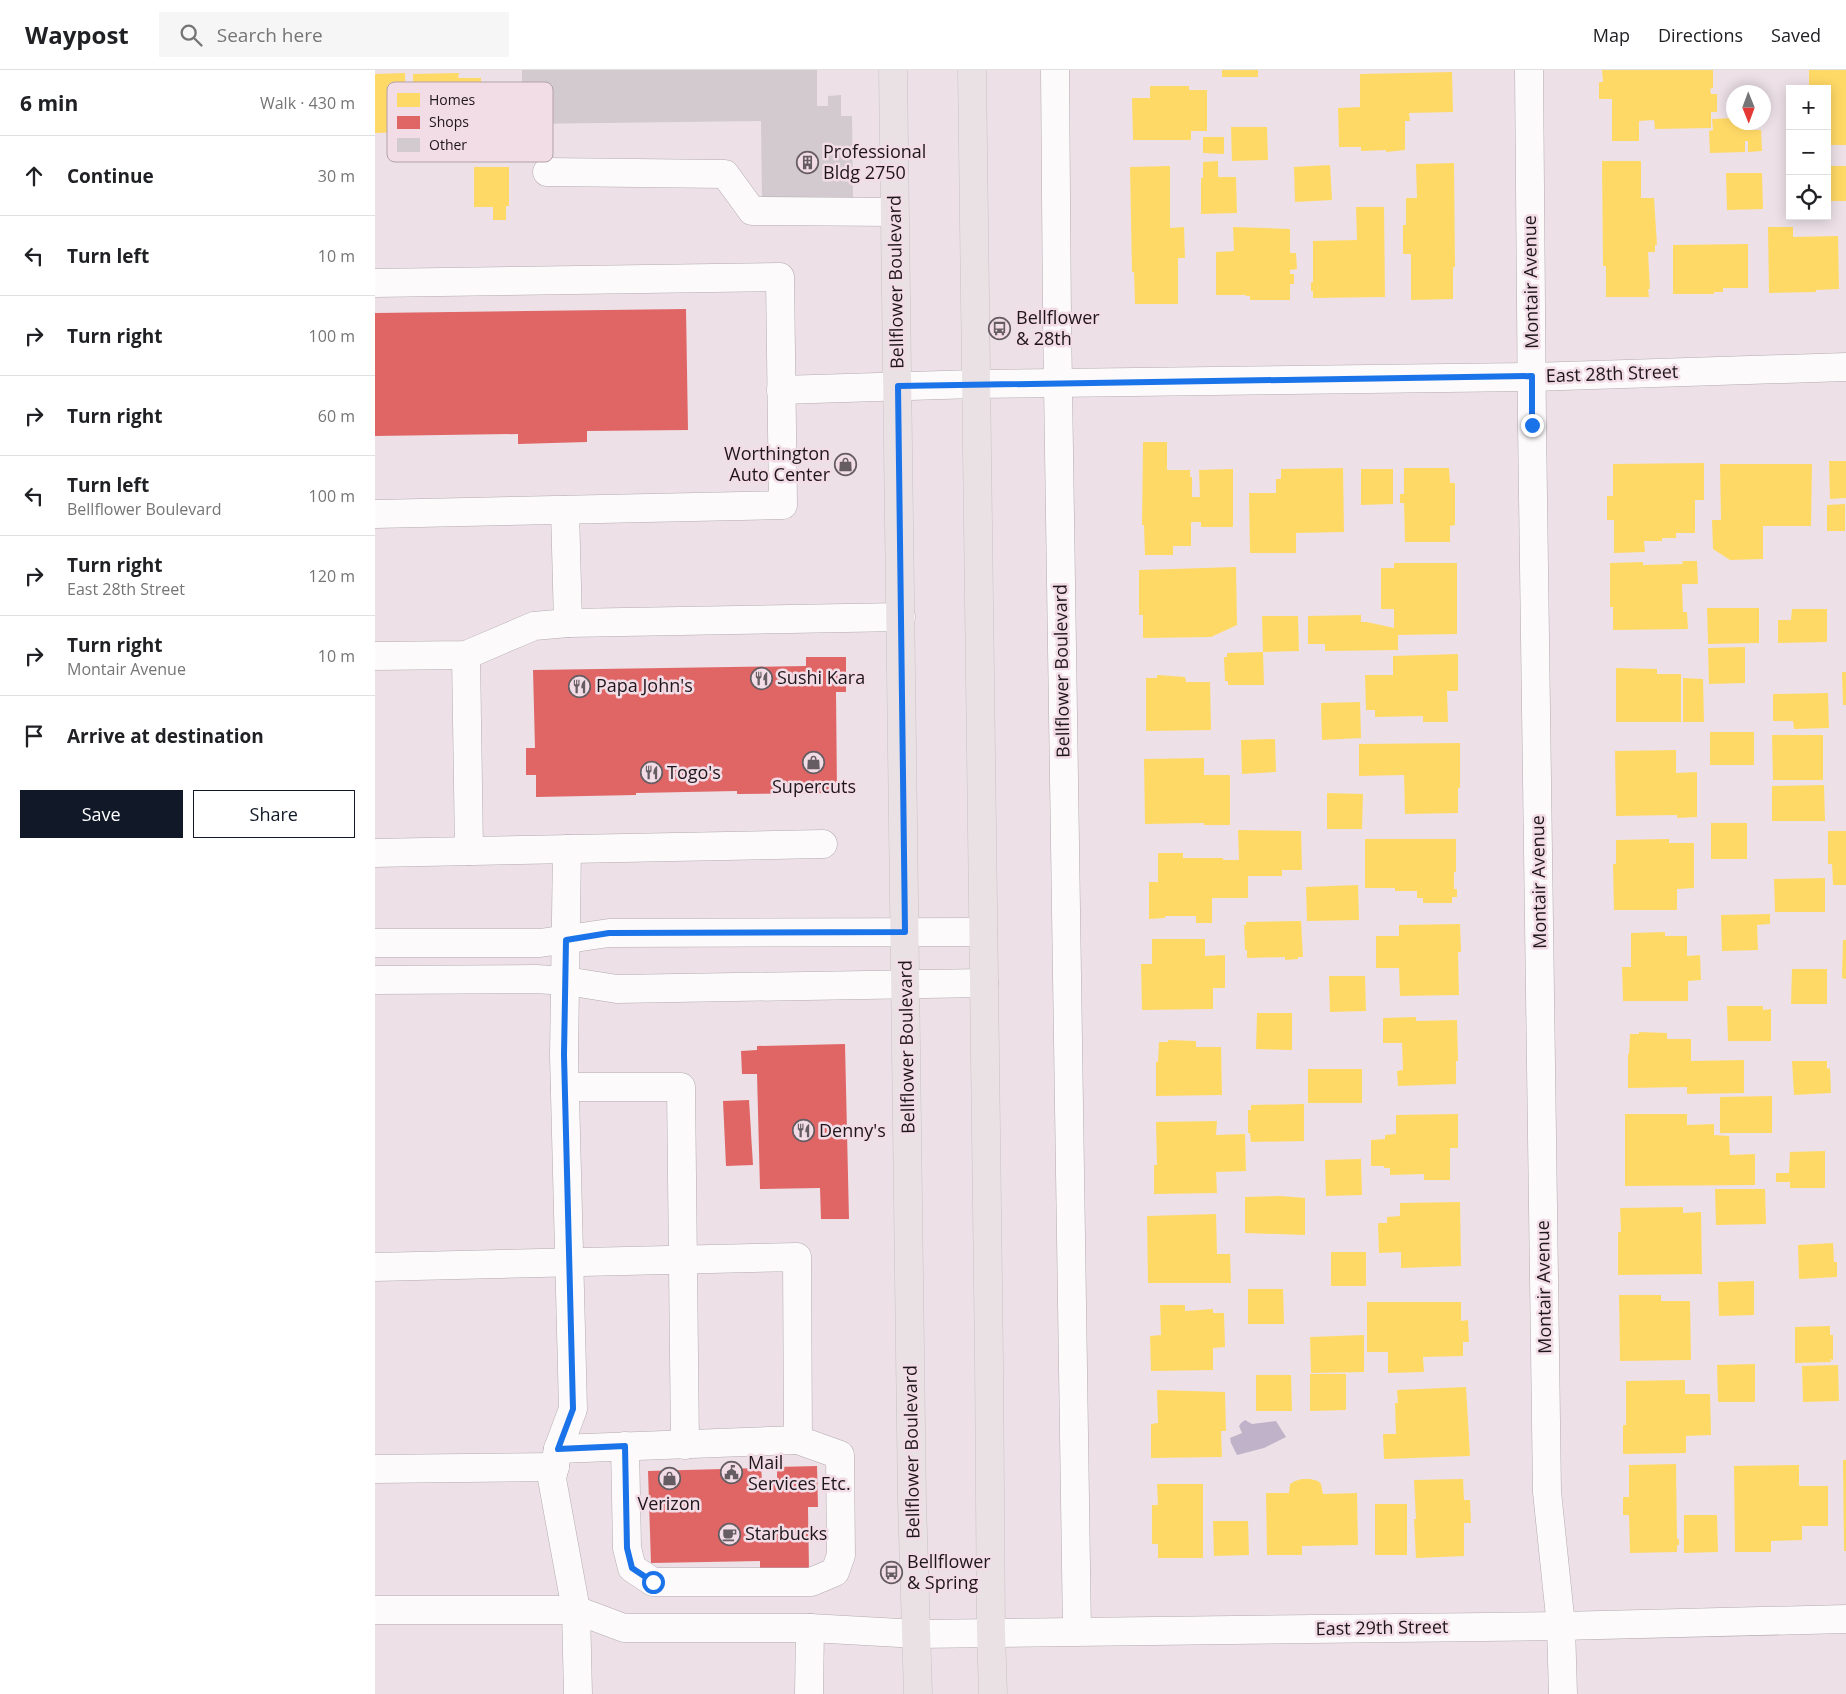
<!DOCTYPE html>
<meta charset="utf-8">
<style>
:root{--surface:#fff;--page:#f6f6f6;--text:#202124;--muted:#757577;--line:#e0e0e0;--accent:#111827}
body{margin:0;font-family:"Open Sans",sans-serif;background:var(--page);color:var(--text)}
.controls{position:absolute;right:15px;top:15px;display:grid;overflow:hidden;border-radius:0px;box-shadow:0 2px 12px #0003}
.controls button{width:45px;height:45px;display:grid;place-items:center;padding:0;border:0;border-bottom:1px solid var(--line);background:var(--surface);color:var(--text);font:25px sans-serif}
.compass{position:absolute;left:1351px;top:15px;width:45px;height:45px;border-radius:50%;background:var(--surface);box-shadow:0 2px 12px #0003;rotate:179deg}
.stop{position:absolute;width:15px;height:15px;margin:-11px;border:4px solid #1a73e8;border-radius:50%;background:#fff}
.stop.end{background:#1a73e8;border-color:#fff;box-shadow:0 1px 5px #0008}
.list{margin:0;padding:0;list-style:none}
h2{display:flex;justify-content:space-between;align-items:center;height:65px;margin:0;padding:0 20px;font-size:21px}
h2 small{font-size:16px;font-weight:400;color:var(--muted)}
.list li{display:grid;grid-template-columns:32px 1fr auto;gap:15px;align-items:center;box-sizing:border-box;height:80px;padding:0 20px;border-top:1px solid var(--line)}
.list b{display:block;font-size:19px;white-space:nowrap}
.list p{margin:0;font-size:16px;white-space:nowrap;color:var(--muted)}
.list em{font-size:16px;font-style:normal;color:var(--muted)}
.actions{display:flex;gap:10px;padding:15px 20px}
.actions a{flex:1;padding:11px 0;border:1px solid var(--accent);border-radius:0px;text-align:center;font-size:18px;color:var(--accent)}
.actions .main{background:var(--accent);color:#fff}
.icon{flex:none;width:28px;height:28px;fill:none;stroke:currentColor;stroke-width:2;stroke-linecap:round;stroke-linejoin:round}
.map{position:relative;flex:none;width:1471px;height:1624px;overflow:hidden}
header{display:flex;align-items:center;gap:30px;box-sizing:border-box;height:70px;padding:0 25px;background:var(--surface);border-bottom:1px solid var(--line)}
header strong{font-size:24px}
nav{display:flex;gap:28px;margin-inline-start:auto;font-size:18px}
.search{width:350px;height:45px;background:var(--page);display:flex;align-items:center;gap:12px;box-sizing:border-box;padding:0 18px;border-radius:0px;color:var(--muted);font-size:19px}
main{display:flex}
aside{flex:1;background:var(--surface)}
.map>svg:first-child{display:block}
.water{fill:#c0b2c8}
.homes{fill:#ffd966}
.shops{fill:#e06666}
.building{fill:#d2cacf}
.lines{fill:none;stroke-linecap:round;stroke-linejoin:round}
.minor-casing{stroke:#b3aaaf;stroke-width:29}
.major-casing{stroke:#c7c2c4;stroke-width:29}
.minor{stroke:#fcfafb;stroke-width:28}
.major{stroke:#eae1e4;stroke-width:28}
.route{stroke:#1a73e8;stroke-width:6}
.labels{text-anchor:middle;stroke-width:5;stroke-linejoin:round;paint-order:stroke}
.poi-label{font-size:18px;fill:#1e161a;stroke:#f2dce6;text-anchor:start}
.street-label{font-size:18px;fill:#1e161a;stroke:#f2dce6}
.key{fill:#f2dce6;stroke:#b2a1a9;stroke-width:1}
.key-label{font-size:14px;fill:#1e161a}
</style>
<header>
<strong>Waypost</strong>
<div class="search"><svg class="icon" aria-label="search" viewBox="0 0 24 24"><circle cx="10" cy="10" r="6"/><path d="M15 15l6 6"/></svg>Search here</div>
<nav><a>Map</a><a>Directions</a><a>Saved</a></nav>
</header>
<main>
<aside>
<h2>6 min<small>Walk · 430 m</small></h2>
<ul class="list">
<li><svg class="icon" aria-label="ahead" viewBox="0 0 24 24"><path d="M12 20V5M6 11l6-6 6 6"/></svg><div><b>Continue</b></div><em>30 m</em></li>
<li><svg class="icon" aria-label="left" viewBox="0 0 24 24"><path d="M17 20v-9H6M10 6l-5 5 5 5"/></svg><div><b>Turn left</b></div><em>10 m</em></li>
<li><svg class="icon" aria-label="right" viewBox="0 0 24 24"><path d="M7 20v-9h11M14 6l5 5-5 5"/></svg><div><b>Turn right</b></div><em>100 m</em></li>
<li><svg class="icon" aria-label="right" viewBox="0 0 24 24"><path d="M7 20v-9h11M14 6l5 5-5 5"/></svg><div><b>Turn right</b></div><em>60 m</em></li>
<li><svg class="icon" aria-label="left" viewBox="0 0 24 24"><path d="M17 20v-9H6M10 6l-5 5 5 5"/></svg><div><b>Turn left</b><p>Bellflower Boulevard</p></div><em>100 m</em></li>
<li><svg class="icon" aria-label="right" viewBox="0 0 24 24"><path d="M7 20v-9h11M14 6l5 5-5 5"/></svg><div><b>Turn right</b><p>East 28th Street</p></div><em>120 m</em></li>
<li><svg class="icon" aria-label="right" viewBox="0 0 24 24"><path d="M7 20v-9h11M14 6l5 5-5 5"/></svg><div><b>Turn right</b><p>Montair Avenue</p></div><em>10 m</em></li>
<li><svg class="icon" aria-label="arrive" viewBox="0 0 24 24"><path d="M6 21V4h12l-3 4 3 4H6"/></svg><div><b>Arrive at destination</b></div></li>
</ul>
<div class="actions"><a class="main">Save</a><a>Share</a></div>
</aside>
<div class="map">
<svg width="1471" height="1624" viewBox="0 0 1471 1624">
<rect width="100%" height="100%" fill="#ede1e7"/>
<!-- water -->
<path class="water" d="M870,1350l7,4 24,-3 10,16 -22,11 -27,7 -6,-12 -1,-5 12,-5 -3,-7 2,-3z"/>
<!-- homes -->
<g class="homes">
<rect x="847" y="0" width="36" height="7"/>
<path d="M1227,0h111v18l-3,1 1,5h6v18h-6v16l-56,1 -1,-9 -15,1v20h-27v-42h-13v-17h4z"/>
<path d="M1434,0h37v75h-19v-56h-18z"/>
<path d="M1077,2l1,40 -44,1 1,8h-5v29l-19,2v-2l-25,1v-4h-22l-1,-39 22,-1v-33z"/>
<path d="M30,3l1,59 -31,1v-59z"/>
<path d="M84,3l-1,5h23v31l-22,1v25h2l-1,21h-46l-1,-82z"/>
<path d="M775,16h39v4h18v41h-16v9h-58l-1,-42h18z"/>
<path d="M1358,48v4h11v8h17l1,21 -14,1v-11h-3v11l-35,1 -1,-22 4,-1 -1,-11z"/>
<path d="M856,57h36l1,33 -36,1z"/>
<path d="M828,67h21v17l-21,-1z"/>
<path d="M843,91v16h18l1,36 -36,1v-36h2v-16z"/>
<path d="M1227,91h39v37h13l3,47h-2v7h-7l2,37h-2l1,8h-43v-31h-3z"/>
<path d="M1079,93l1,104h-2v32l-42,1v-46h-8v-29h3v-27h11l-1,-34z"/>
<path d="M955,95l2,35 -37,2 -1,-35z"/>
<path d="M795,96v62l14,-1 1,31h-7v46h-43l-1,-32h-2l-2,-105z"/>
<rect x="1452" y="96" width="19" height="35"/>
<path d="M99,97h35v39h-3v14h-13v-13h-19z"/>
<path d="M1351,103h36l1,36 -36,1z"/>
<path d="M981,137h28l1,90 -72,1v-7h-2v-9h2v-41l44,-1z"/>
<path d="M858,157l57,2v24h6l1,16 -7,1v4h4v10h-4v16h-40v-4h-4v-1h-30v-43l18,-1z"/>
<path d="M1393,157h25v10l45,-1 1,53 -23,1v2l-47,1z"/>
<path d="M1373,174v44h-25v4h-9v2h-41v-49z"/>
<path d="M768,372h24v28h23v7h2v20h8l-1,-27 34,-1v58h-32v-5h-10v24h-18v9h-28l-1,-30h-2z"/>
<path d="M1454,391h17v37l-16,1z"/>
<path d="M1329,393v37h-9v33h-19v5h-14v3h-18l1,11 -31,1v-33h-7v-24h6v-32z"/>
<path d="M1345,394h92l-1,62h-48v33l-33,1 -17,-11 -1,-29h9z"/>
<path d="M968,398l1,64 -48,1v20h-46l-1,-60h27v-14h5v-10z"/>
<path d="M1029,398h45l1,15h5v42l-5,1v16h-45l-1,-39h-4v-9h4z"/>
<path d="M986,399h32v35l-32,1z"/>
<path d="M1470,434v27h-18v-26z"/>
<path d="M1307,491h15l1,23h-16l1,28h4l1,17 -75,1v-23h-3v-44l33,-1v3l40,-1z"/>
<path d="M1019,493h63v71l-59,1v15l-73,1v-7h-17v-28l53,-1v7h6l27,6v-19h-13v-41h13z"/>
<path d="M861,497l1,58 -26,12 -68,1v-23h-4v-45z"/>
<path d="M1332,538h52v35l-51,1z"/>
<path d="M1417,539h35v33l-49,1v-23h13z"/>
<path d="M887,546h36l1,35 -36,1z"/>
<path d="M1370,577v36l-36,1 -1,-36z"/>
<path d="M888,582l1,33h-36v-4h-3l-1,-24h3v-4z"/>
<path d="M1083,584v37h-11l1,31h-25v-6l-48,1v-7h-9l-1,-35h28v-19z"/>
<path d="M1241,598l41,1v5h24v48h-65z"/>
<path d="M1467,602h4v33h-3z"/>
<path d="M782,605l28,2 1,5h24l1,48 -65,1v-53h11z"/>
<path d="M1308,608l20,1 1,43h-21z"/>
<path d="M1453,623l1,35 -35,1 -1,-8h-20v-27z"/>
<path d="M985,632l1,36 -39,2 -1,-37z"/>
<rect x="1335" y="662" width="44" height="33"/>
<path d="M1397,665h51v45h-50z"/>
<path d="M900,669l1,33 -34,2 -1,-34z"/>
<path d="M1085,673v45h-2v25l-53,1 -1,-39 -45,1v-32z"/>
<path d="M1301,680v23l21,-1v45l-20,1v-3l-61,1 -1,-65z"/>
<path d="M829,688v17h26v50h-26v-2l-59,1 -1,-65z"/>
<path d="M1449,715l1,36h-53v-35z"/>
<path d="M952,723l36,1 -1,35h-35z"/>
<rect x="1336" y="753" width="36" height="36"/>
<path d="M863,760l63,1 1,39h-20v6h-34v22h-36v25h-16v-7h-31v2l-16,1v-37h9v-29h25v5h40v2h16z"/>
<path d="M1453,761h18v54h-13l-1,-21h-4z"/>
<path d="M990,769h91v33h-2v17h3v8h-5v6h-29v-5h-6v-7h-22v-3h-30z"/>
<path d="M1294,769v4h25v45l-17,1v21h-63l-1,-46h3v-24z"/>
<path d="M1450,808v34h-50l-1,-33z"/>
<path d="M983,815l1,35 -52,1 -1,-34z"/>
<path d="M1395,844v10l-13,1 1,25 -36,1 -1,-36z"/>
<path d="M926,851l2,36h-5v2l-13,1v-3l-38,1v-8h-2l-1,-25h2v-3z"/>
<path d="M1085,854l1,28h-3l1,43 -59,1 -1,-28h-23v-32h23v-11z"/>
<path d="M1290,862v4h22v20l13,-1 1,25 -13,1v20h-65l-1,-34h9v-34z"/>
<path d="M777,869h53v17l20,-1v33h-12v21l-71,1 -1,-46h11z"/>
<path d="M1468,870h3v39l-4,-1z"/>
<path d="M1417,899h35v35h-36z"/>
<path d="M954,906h36l1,35 -36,1z"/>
<path d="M1352,936h36v4l8,-1v32h-43z"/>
<path d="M882,943h35v37l-36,-1z"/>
<path d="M1041,947v4l41,-1 1,41h-2v23l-58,2 -1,-15 6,-1 -1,-27h-19v-25z"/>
<path d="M1264,962l28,1v6h24v22l53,-1v33l-57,1v-7l-59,1v-34h1l1,-20h9z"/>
<path d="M793,970l28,1v6h25l1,48 -66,1v-34h2l1,-20h9z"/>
<path d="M1417,991h35v8l3,-1 1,25 -37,2z"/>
<rect x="933" y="999" width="54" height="34"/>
<path d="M1397,1026v37h-52v-36z"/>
<path d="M929,1034v37l-53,1 -1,-9h-2v-23h3v-5z"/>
<path d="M1083,1044v34h-8v32h-26v-6l-34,1v-7h-6v-2h-13v-26l14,-1v-4l11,-1v-19z"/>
<path d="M1250,1044h62v11l27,-1v11l15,1 1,19 25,-1v31l-130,1z"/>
<path d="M842,1051l-1,14 29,-1 1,37 -30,1 1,21 -63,1v-29h3l-1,-43z"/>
<path d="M1450,1081v37h-35v-6h-14v-9h13l1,-21z"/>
<path d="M986,1089l1,36 -36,1 -1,-36z"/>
<path d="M1340,1119h50l1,35 -50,1z"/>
<path d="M905,1126l25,2v37l-60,-2v-36z"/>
<path d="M1085,1132l1,64 -60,2v-16l-22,1 -1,-30h9v-6l13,-1v-13z"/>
<path d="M1308,1137v6l18,-1 1,62 -84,1v-43h3l-1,-24z"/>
<path d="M841,1144l1,40h13l1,29h-83l-1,-67z"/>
<path d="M1458,1173l1,19h3v15l-38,2 -1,-34z"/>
<rect x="956" y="1182" width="35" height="34"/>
<path d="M1379,1211v34l-35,1 -1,-34z"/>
<path d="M873,1219h35l1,35h-36z"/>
<path d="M1244,1225h42v6h29l1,59 -71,1z"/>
<path d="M992,1232h94v19l7,-1 1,22h-6v14l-40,1 1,15 -36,1v-21h-21z"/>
<path d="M785,1235h25v6l28,-2v4h11l1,34 -12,1v22l-62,1 -1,-35 11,-1z"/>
<path d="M1455,1256v9h3v25l-3,-1 1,3 -36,1v-36z"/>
<path d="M989,1265v37l-53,1 -1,-36z"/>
<path d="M1380,1294v38h-37l-1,-37z"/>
<path d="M1463,1295l1,36 -36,1 -1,-36z"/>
<path d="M935,1304h36v36l-36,1z"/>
<path d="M881,1305h35l1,36h-36z"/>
<path d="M1310,1310v14h25l1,41 -25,1v17l-63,1v-29h3v-44z"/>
<path d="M1091,1317l4,69 -86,3 -1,-25h13l-1,-31h3l-1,-13z"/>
<path d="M782,1320l68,2 1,39h-5l1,26 -71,1v-34l7,-1z"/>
<path d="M1468,1390h3v91h-2z"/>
<path d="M1301,1394l1,75h2v6h-2v7l-47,1 -1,-38h-6v-18h6v-32z"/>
<path d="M1424,1395v21h29v40h-26v14l-31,1v11h-36l-1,-86z"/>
<path d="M927,1409h8l8,2 3,3 2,10 34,-1 1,52 -56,1v9h-35l-1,-62h23l1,-9 5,-3z"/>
<path d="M1088,1409l1,21h6l1,23h-7v33l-48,2 -2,-39h2l-2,-39z"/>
<path d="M782,1414h46v74h-45v-14h-6v-39h6z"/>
<rect x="1000" y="1434" width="32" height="51"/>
<path d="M1309,1445h33l1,37 -34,1z"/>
<path d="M838,1451h35l1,34 -35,1z"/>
</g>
<!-- shops -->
<g class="shops">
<path d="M311,239l2,121 -101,1v11l-69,2v-10l-143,2v-123z"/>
<path d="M431,587h40v35h-10l1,101 -100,1v-3l-101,2v2l-100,2v-22h-10v-27h9l-2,-78 273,-4z"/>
<path d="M470,974l4,175h-28l-1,-31 -60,1 -3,-115h-15l-1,-23 16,-1v-4z"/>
<path d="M374,1030l4,65 -27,1 -3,-65z"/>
<path d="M442,1396l1,41h-10l1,61h-10v6l-39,1v-14l-109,2 -3,-92 113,-3 1,11h15v-12z"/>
</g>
<!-- building -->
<path class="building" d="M147,0h295v36h11v-10l13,-1v21h11l1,84 -91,1 -1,-80 -239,3z"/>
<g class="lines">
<defs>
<g id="minor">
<path d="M680,0l2,250 20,1311"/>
<path d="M1154,0l3,355 15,1067 14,134 2,68"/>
<path d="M172,102l178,2 27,37 142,1"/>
<path d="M0,213l405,-6 3,228 -408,9"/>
<path d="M406,320l194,-6 557,-7 314,-10"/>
<path d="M190,440l3,113"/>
<path d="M91,585l3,196"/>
<path d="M0,586l91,-1 68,-29 34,-3 333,-6"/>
<path d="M192,779l-3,206 9,354 -15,40 -6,30 24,131 2,84"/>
<path d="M0,783l448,-9"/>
<path d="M0,873h165l69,-10 374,-1"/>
<path d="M0,910l161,-1 30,2 51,8 367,-6"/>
<path d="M190,1017h116l4,358"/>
<path d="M0,1197l422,-10 1,183 -240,9"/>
<path d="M250,1376l2,102 5,20 21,14h158l24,-10 6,-17 -1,-100 -42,-15"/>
<path d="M0,1399l180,-2"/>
<path d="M0,1540h201l48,18h186l108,6 643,-8 285,-7"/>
<path d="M434,1624l1,-66"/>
</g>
<g id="major">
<path d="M518,0l19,1432 6,192"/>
<path d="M597,0l17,1290 2,272 2,62"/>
</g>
</defs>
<!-- minor casing -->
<use href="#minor" class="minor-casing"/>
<!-- major casing -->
<use href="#major" class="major-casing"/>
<!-- minor -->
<use href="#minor" class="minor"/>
<!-- major -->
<use href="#major" class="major"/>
</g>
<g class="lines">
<!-- route -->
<path class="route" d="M278,1512l-21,-14 -5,-20 -2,-102 -67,3 15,-40 -9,-354 2,-115 43,-7 296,-1 -7,-546 634,-10v49"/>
</g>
<!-- icons -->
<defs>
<symbol id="building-ring" viewBox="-11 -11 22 22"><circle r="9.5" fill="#f2dce6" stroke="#665d62" stroke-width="1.5"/><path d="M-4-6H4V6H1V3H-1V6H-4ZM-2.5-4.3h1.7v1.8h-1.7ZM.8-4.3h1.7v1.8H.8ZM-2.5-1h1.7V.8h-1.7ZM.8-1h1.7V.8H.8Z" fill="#665d62"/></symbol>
<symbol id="bus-ring" viewBox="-11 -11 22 22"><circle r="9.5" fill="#f2dce6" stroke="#665d62" stroke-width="1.5"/><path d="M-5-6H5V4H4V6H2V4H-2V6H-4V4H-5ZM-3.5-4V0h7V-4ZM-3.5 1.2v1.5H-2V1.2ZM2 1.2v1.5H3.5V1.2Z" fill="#665d62"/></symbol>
<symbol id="shop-ring" viewBox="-11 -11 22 22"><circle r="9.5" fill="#f2dce6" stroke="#665d62" stroke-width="1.5"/><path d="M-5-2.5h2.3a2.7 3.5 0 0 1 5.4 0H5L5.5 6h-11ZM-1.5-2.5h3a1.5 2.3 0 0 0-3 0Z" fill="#665d62"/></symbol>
<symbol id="restaurant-ring" viewBox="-11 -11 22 22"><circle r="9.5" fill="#f2dce6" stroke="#665d62" stroke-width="1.5"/><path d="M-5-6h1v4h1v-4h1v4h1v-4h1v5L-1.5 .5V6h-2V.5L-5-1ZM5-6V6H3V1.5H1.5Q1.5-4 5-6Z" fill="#665d62"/></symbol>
<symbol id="civic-ring" viewBox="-11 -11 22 22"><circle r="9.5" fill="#f2dce6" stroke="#665d62" stroke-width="1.5"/><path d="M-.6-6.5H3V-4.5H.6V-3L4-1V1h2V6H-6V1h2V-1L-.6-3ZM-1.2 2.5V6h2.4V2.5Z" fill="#665d62"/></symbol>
<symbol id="cafe-ring" viewBox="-11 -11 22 22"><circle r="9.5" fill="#f2dce6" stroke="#665d62" stroke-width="1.5"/><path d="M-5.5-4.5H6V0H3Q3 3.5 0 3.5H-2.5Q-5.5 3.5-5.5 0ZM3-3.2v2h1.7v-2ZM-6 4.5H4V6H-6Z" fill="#665d62"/></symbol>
</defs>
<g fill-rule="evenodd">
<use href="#building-ring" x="420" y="80" width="25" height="25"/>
<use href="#bus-ring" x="612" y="246" width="25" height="25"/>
<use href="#shop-ring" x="458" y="382" width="25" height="25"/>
<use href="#restaurant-ring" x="374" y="596" width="25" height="25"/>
<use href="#restaurant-ring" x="192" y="604" width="25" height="25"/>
<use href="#shop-ring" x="426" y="680" width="25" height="25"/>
<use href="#restaurant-ring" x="264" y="690" width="25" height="25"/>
<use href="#restaurant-ring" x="416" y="1048" width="25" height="25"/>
<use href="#civic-ring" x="344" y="1390" width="25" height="25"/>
<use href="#shop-ring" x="282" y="1396" width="25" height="25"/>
<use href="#cafe-ring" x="342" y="1452" width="25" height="25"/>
<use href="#bus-ring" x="504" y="1490" width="25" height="25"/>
</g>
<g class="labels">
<!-- poi labels -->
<g class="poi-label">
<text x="448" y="88">Professional<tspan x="448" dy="21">Bldg 2750</tspan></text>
<text x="641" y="254">Bellflower<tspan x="641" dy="21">&amp; 28th</tspan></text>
<text x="455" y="390" text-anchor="end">Worthington<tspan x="455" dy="21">Auto Center</tspan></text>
<text x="402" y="614">Sushi Kara</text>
<text x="221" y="622">Papa John's</text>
<text x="292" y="709">Togo's</text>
<text x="439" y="723" text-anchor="middle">Supercuts</text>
<text x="444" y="1067">Denny's</text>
<text x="373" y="1399">Mail<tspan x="373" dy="21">Services Etc.</tspan></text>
<text x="294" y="1440" text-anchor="middle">Verizon</text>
<text x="370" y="1470">Starbucks</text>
<text x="532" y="1498">Bellflower<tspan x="532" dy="21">&amp; Spring</tspan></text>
</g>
<!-- street labels -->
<g class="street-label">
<text transform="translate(521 212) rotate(-91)" y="6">Bellflower Boulevard</text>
<text transform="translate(1156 212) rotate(-91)" y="6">Montair Avenue</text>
<text transform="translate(1237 304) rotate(-2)" y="6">East 28th Street</text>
<text transform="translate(687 601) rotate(-91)" y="6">Bellflower Boulevard</text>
<text transform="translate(1164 812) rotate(-91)" y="6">Montair Avenue</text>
<text transform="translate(532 977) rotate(-91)" y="6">Bellflower Boulevard</text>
<text transform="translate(1169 1217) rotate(-91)" y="6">Montair Avenue</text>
<text transform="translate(537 1382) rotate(-91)" y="6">Bellflower Boulevard</text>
<text transform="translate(1007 1558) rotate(-1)" y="6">East 29th Street</text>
</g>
</g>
<!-- legend -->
<rect x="12" y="12" width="166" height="80" rx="8" class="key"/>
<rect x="22" y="23" width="23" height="14" fill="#ffd966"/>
<rect x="22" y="46" width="23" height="13" fill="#e06666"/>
<rect x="22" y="68" width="23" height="14" fill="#d2cacf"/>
<g class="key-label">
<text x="54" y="35">Homes</text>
<text x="54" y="57">Shops</text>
<text x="54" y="80">Other</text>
</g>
</svg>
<div class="controls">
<button>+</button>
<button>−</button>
<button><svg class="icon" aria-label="locate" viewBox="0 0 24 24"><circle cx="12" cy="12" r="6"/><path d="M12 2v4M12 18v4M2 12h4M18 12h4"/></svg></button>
</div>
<svg class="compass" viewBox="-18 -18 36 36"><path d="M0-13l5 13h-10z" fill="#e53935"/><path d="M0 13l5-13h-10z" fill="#757577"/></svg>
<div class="stop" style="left:278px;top:1512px"></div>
<div class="stop end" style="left:1157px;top:355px"></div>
</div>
</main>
